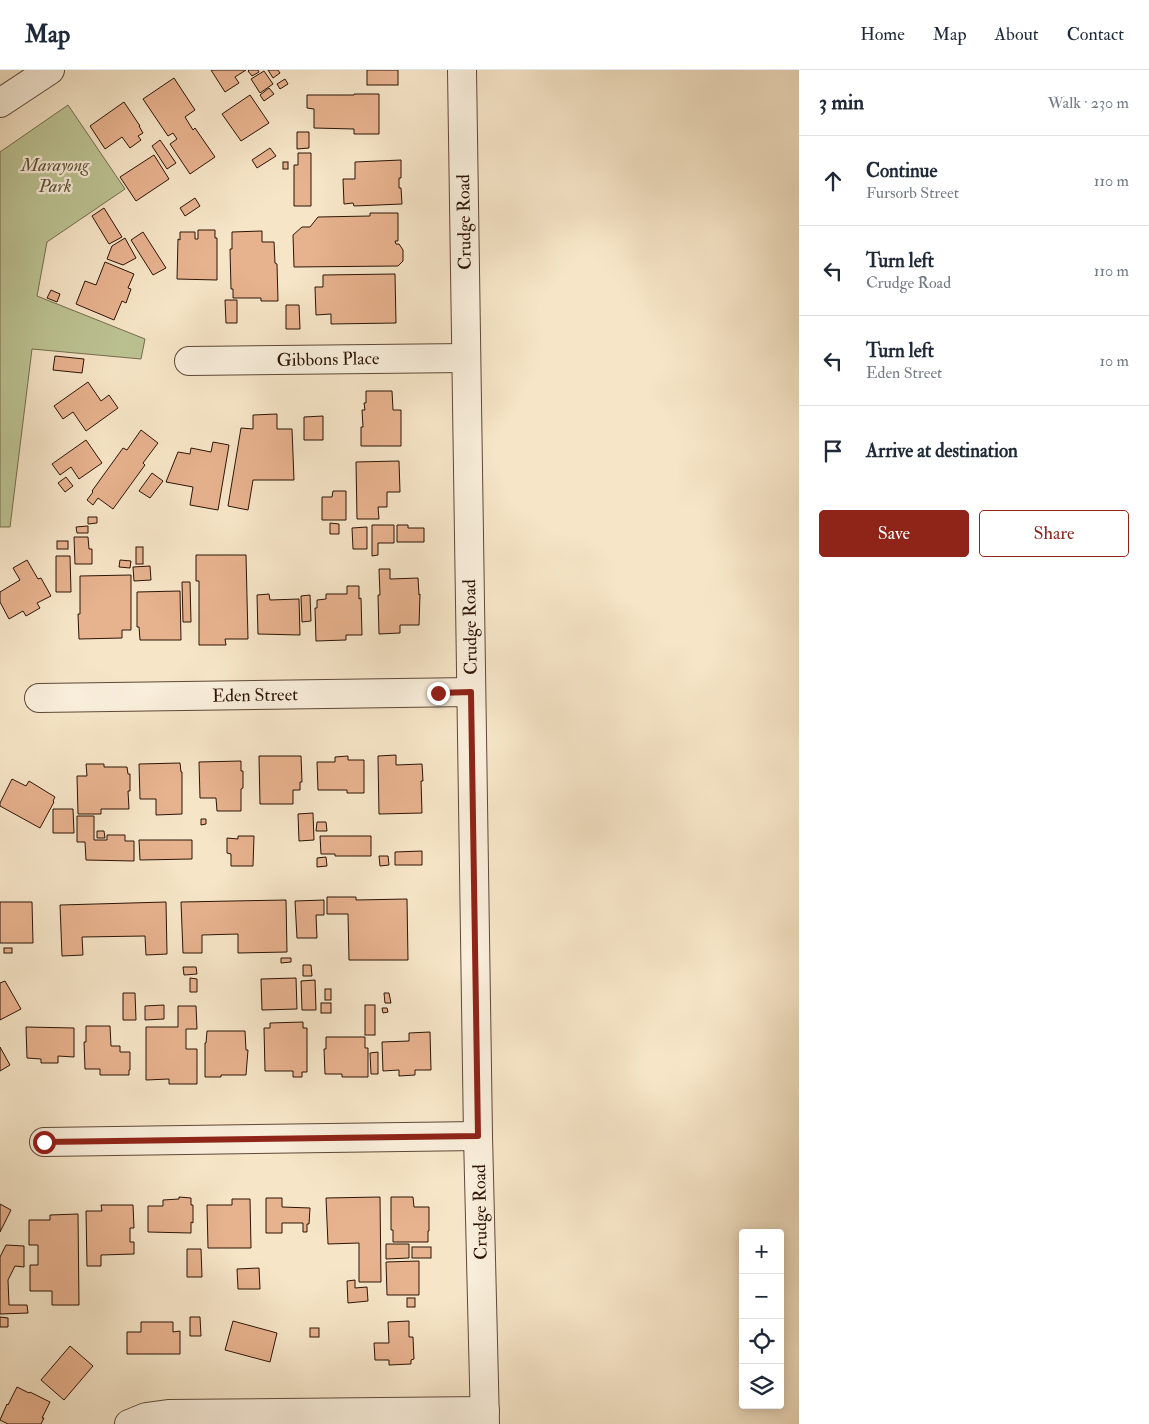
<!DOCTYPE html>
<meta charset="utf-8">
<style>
:root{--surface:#fff;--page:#f6f6f7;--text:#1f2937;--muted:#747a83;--line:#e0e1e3;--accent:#8f2418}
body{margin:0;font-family:"IM FELL Double Pica",serif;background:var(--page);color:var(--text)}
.controls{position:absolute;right:15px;bottom:15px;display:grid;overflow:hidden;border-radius:5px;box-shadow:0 2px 12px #0003}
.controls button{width:45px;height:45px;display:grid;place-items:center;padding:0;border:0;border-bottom:1px solid var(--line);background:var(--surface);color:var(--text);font:25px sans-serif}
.stop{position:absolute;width:15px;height:15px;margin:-11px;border:4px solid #8f2418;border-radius:50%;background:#fff}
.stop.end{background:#8f2418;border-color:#fff;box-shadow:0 1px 5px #0008}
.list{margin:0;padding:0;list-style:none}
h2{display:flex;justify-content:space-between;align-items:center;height:65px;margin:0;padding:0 20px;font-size:21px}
h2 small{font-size:16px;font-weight:400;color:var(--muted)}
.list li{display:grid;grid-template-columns:32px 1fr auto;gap:15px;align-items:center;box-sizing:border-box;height:90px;padding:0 20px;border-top:1px solid var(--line)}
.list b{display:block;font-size:19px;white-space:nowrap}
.list p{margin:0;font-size:16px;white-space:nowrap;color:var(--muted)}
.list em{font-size:16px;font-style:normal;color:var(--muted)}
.actions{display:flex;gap:10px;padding:15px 20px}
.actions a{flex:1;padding:11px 0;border:1px solid var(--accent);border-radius:5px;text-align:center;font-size:18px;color:var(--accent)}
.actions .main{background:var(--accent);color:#fff}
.icon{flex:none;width:28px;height:28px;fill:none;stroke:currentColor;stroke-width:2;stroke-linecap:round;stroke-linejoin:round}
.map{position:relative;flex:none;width:799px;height:1354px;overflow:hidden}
header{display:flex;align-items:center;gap:30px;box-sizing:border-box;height:70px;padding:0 25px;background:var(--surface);border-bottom:1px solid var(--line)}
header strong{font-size:24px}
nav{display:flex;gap:28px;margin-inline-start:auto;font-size:18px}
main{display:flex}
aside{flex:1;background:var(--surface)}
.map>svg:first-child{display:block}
.green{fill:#bdc494;stroke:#756c4d}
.building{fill:#e7b28e;stroke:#2d1406}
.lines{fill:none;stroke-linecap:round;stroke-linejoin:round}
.minor-casing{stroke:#5f4836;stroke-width:30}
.minor{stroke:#f9eedb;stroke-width:28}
.route{stroke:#8f2418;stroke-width:6}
.labels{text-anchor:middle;stroke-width:4.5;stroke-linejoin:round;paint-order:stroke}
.park-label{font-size:18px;font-style:italic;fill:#5f5238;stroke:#f9eedb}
.street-label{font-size:18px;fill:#2d1406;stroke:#f9eedb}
</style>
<header>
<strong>Map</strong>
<nav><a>Home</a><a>Map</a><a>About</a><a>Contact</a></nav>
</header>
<main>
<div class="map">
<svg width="799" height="1354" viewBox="0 0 799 1354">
<rect width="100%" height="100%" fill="#f6e5c7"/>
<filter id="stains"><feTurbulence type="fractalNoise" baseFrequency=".004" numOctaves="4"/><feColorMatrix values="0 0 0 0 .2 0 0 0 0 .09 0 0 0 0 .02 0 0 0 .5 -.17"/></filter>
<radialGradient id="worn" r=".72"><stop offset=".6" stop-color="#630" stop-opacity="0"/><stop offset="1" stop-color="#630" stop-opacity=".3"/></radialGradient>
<!-- green -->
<path class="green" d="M68,35l57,84 -78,53 -10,54 108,43 -4,20 -109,-10 -22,178h-10v-375z"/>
<!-- building -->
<g class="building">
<path d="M211,0h35l-11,7 4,6 -14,9z"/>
<path d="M249,0h9l1,2 -7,4 -4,-5z"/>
<path d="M268,0h10l2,3 -7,5z"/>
<rect x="367" y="0" width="31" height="15"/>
<path d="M264,1l9,13 -13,9 -9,-14z"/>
<path d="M174,8l21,32 -10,7 8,13 2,-2 20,29 -25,17 -20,-30 7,-5 -4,-6 -5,3 -25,-37z"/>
<path d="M285,9l3,5 -8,5 -3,-5z"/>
<path d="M269,18l5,6 -10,7 -4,-6z"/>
<path d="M354,24h25v40h-25v-5l-40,-1v-19l-7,-1v-13h47z"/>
<path d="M250,25l19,28 -28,18 -19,-27z"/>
<path d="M124,32l16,24h-1l4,7 -5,3 3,4 -11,8 -8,-11 -17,12 -15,-23z"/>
<path d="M297,62h12v16l-12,1z"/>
<path d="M160,70l16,23 -9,6 -15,-23z"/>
<path d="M270,78l6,8 -19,12 -5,-8z"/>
<path d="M298,83h13v53h-17v-41h4z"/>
<path d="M154,85l15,24 -33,22 -16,-24z"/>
<path d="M401,90v18h-2v10h2l1,16 -48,2 -1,-3 -9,1 -1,-25h12v-17z"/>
<rect x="283" y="92" width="5" height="7"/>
<path d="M195,128l5,8 -15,10 -5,-8z"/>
<path d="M104,138l18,29 -13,7 -17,-28z"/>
<path d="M370,143h28v28h-3l1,3h3l4,6v11l-5,5 -104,1 -1,-32 9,-8h8l8,-10 52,-1z"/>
<path d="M198,160h17v8h2v42l-40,-1 1,-40 2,1v-8h15v7h3z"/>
<path d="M262,161v11h12l1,21 2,1 1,37h-17v-3h-28v-9h-2l-1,-40h2v-17z"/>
<path d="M143,162l23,36 -13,7 -22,-35z"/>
<path d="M125,168l11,20 -13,7 -16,-6 5,-13z"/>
<path d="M105,192l29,12 -6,14 3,1 -5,14 -4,-2 -8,19 -38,-16 9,-23 11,4z"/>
<path d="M395,204l1,49 -65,1v-10l-15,1 -1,-28h8v-12z"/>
<path d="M51,220l9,4 -3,8 -10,-4z"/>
<path d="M225,230h12v23h-11z"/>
<path d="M286,235h13l1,24h-14z"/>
<path d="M55,286l29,3 -2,14 -29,-3z"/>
<path d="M88,312l13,19 8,-6 9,13 -32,23 -13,-19 -10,7 -9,-13z"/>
<path d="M366,321h26l1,19h8v36h-40v-19h2l-1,-17h3l-1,-7h2z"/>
<path d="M277,344v15h15l2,51h-41l-5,30 -20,-4 13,-78 12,1v-14z"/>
<path d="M323,346v24h-19v-23z"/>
<path d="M141,360l17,13 -15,20 2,2 -32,44 -15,-11 -5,7 -6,-5 6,-8 -1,-1 31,-43 4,2z"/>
<path d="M86,370l16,23 -23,16 -8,-12 -11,8 -8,-11z"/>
<path d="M213,372l16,3 -11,65 -28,-5 3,-18 -27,-5 12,-30 12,2 1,-6 20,4z"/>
<path d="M399,391l1,31h-13v15h-9l1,12h-22l-1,-57z"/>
<path d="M152,403l11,8 -13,17 -11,-7z"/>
<path d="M66,407l7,9 -8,6 -7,-9z"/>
<path d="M333,421h13v29h-24v-23h10z"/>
<path d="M88,447h9v6l-9,1z"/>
<path d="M330,453l9,1v10h-9z"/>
<path d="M372,455h22v18h-16v12l-6,1z"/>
<path d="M397,455h11v3h16v14h-27z"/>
<path d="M88,456v7h-11l-1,-6z"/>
<path d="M367,457v22h-14l-1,-21z"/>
<path d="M74,467h14l1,12h3v15h-17z"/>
<rect x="57" y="471" width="11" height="8"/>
<rect x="136" y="477" width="7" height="17"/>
<path d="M196,485h50l2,84h-23l1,6h-27v-64h-3z"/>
<path d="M56,486h14l1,36h-15z"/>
<path d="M27,490l11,19 3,-1 10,18 -14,7 3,5 -14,8 -3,-5 -14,8 -9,-17v-10l20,-12 -7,-12z"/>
<path d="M120,490l11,1 -1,7 -11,-1z"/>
<path d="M150,496l1,14 -17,1 -1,-14z"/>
<path d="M379,499h11v10l28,-1 1,17 1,-1 -1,31h-19v8l-21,1 -1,-39h2z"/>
<path d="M131,505v55h-9v8l-43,1 -1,-25h2v-38z"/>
<path d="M182,512h8l1,40h-8z"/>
<path d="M347,516h12v13l2,-1 1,37h-16v5l-30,1 -1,-33h2v-8l9,-1v-5h21z"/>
<path d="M180,521l1,49h-41l-1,-13h-2v-35z"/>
<path d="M269,524l1,6 29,-1 1,36 -42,-1 -1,-39z"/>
<path d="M310,525l1,26 -9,1 -1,-26z"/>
<path d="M396,685v10l26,-1 1,17h-2l1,32 -43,1 -1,-58z"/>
<path d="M259,686h42l1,26h-2v8h-7v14h-33z"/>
<path d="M348,686v4h16v33h-17v-3h-29l-1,-28h18v-5z"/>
<path d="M241,691v10h2v17l-2,1v22h-24l-1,-13h-16l-1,-36z"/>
<path d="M180,693l1,9h1v42l-26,1v-16h-16l-1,-35z"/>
<path d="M86,694h18v3h23l1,7h2v17h-2l1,18h-28v5h-23l-1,-38h10z"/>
<path d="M12,709l14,7 3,-5 26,16 -2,4 1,1 -14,26 -40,-22v-3z"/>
<path d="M53,739h20l1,24h-21z"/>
<path d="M313,743l1,27 -15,1 -1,-27z"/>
<path d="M77,746h17v24h13v-5h18v6h9v20l-48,-1 -1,-18h-8z"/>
<path d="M201,749h5v5l-5,1z"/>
<path d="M317,752h9l1,9h-11z"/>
<path d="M97,761h7l1,7h-8z"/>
<path d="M238,766h16l-1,30h-22v-12l-4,-1v-15l11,1z"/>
<path d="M320,766h51v20h-36v-2h-14z"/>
<path d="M139,770h53v19l-52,1z"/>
<path d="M422,781v14h-27v-13z"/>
<path d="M379,786h9l1,9 -9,1z"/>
<path d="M326,787l1,9 -10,1v-9z"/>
<path d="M327,827h29v3l51,-1 1,61h-59l-1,-46h-21z"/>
<path d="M286,830l1,52 -49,1v-19l-36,1v18h-19l-2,-51z"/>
<path d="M324,830v15h-8l1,23h-20l-2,-37z"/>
<path d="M0,832h32l1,41h-33z"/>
<path d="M166,832l1,52 -21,1 -1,-19 -63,1 1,18 -21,1 -2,-51z"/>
<rect x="4" y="878" width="8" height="5"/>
<path d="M281,888h10v4l-10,1z"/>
<path d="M303,895h8l1,11h-9z"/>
<path d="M183,897h13l1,7 -13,1z"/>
<path d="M190,908l7,1v13h-7z"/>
<path d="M296,908l1,31 -35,1 -1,-31z"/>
<path d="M315,910l1,30h-14l-1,-29z"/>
<path d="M5,911l16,28 -21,11v-37z"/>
<rect x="325" y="919" width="6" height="11"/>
<path d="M123,923h12l1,27h-13z"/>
<path d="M384,923h5l2,10h-6z"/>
<rect x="321" y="933" width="10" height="10"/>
<path d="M164,935v14l-19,1v-14z"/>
<rect x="365" y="935" width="10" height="30"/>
<path d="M178,936h18l1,23h-11v20h11v35h-28v-5l-23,1v-53h32z"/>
<path d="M382,938h5l1,4 -5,1z"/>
<path d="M303,952v6h4v44h-5v5h-9v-6h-28l-1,-43h6v-5z"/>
<path d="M86,956h24l1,20h9v6h10v18h-1v5h-29v-6h-15l-1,-27h2z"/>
<path d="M26,957l48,1v29l-16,-1v7h-17v-4l-14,-1z"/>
<path d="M207,961h38l1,19h2l-2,25h-25v2h-16v-34h1z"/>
<path d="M430,962l1,38h-16v5l-16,1v-6l-16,1 -1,-29 27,-1v-8z"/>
<path d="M326,967h39v11h3v29h-26v-3h-17l-1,-25h2z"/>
<path d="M0,977l10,18 -10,6z"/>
<path d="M378,982v22h-7l-1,-21z"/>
<path d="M179,1127l12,1v7h2v18l-2,-1v11l-43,-1v-26h15v-6l16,-1z"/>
<path d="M380,1127l1,85h-22v-39l-31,1 -2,-46z"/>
<path d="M391,1127h22l1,10h15v24h-1v11h-35v-12h-2z"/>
<path d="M266,1128h16v9l28,1 -1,16h-2v8h-4v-9h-21v10h-16z"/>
<path d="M232,1129h18l1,49h-43l-1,-43h25z"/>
<path d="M0,1134l11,6 -11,22z"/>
<path d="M101,1135h32l1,23h-4v14h4v12l-33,1v11h-14l-1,-55h16z"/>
<path d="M78,1144l1,91h-27v-14h-22v-26h8v-20h-9v-25h21v-5z"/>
<path d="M386,1174h23v14l-23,1z"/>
<path d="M6,1175l18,1v21l-9,-1 -7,14 1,25h18l1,8 -28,1v-57z"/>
<rect x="412" y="1177" width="19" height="11"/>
<path d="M187,1179h14l1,28h-15z"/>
<path d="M419,1191v34h-32l-1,-33z"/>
<path d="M259,1198l1,21h-22l-1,-20z"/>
<path d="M355,1210v8l12,-1 1,14 -20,2 -1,-22z"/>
<rect x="407" y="1228" width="8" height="9"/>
<path d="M0,1247l8,1v9h-8z"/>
<path d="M190,1247h10l1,19h-11z"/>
<path d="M233,1251l44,12 -7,29 -45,-12z"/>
<path d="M409,1251v16h4l1,22 -3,1v4l-22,1v-5h-14l-1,-17h15l-1,-21z"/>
<path d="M141,1252h32v10l7,-1v23h-53v-22h14z"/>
<rect x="310" y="1258" width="9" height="9"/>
<path d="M70,1276l23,20 -29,34 -23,-20z"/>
<path d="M17,1317l12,6 1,-1 20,10 -8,16h2l-3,6h-33l-8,-4 7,-16 1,1z"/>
</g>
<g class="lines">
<defs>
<g id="minor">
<path d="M462,0l16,1066 7,288"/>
<path d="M0,33l50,-33"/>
<path d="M189,291l277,-3"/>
<path d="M39,628l432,-6"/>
<path d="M44,1072l434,-6"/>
<path d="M129,1354l17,-7 22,-3 317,-3"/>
</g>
</defs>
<!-- minor casing -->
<use href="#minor" class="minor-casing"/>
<!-- minor -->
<use href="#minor" class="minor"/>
</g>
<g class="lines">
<!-- route -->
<path class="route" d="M44,1072l434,-6 -7,-444 -33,1"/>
</g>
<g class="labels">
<!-- park labels -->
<g class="park-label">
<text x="55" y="101">Marayong<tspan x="55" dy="21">Park</tspan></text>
</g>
<!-- street labels -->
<g class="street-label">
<text transform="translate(464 152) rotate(-91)" y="6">Crudge Road</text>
<text transform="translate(328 289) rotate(-1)" y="6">Gibbons Place</text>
<text transform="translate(470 557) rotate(-91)" y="6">Crudge Road</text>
<text transform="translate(255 625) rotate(-1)" y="6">Eden Street</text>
<text transform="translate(480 1142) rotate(-91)" y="6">Crudge Road</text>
</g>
</g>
<rect width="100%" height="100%" filter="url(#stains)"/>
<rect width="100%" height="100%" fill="url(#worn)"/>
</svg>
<div class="controls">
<button>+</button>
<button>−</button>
<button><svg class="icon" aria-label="locate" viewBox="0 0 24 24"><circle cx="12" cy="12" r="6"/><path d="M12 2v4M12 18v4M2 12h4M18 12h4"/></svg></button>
<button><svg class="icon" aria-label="layers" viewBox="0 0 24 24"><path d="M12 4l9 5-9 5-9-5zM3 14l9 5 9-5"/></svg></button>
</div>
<div class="stop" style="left:44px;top:1072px"></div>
<div class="stop end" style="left:438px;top:623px"></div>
</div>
<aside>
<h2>3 min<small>Walk · 230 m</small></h2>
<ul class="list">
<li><svg class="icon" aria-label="ahead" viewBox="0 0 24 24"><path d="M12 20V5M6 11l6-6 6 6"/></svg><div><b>Continue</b><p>Fursorb Street</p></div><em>110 m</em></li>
<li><svg class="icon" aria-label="left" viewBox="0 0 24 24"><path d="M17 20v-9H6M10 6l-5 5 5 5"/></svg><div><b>Turn left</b><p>Crudge Road</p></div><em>110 m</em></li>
<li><svg class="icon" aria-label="left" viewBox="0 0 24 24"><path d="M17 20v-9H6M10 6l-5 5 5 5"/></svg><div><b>Turn left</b><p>Eden Street</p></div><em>10 m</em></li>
<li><svg class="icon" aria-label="arrive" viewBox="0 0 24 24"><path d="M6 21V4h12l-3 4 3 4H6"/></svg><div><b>Arrive at destination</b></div></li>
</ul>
<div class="actions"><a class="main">Save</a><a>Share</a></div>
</aside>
</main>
